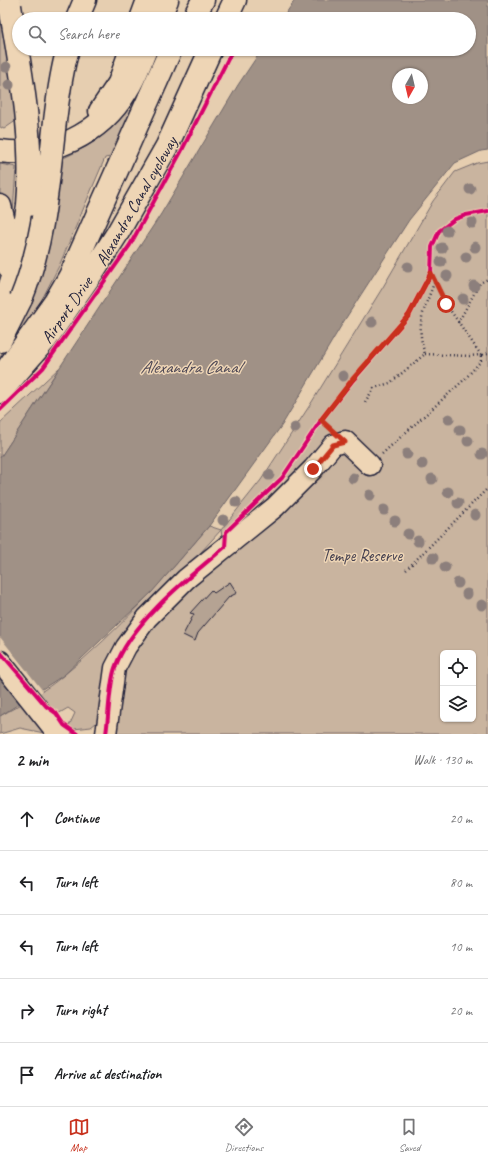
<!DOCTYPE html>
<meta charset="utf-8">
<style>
:root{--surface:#fff;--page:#f2f2f2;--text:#202124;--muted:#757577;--line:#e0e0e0;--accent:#c8321e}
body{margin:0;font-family:Caveat,sans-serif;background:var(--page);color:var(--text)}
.controls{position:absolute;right:12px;bottom:12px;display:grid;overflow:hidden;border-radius:6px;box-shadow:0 1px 3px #0004}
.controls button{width:36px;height:36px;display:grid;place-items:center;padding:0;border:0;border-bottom:1px solid var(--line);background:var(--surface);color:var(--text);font:20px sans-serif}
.compass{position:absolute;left:392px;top:68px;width:36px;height:36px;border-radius:50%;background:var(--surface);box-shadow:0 1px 3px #0004;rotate:188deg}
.stop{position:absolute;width:12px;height:12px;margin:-9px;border:3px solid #c8321e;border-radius:50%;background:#fff}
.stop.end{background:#c8321e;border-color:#fff;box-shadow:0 1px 4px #0008}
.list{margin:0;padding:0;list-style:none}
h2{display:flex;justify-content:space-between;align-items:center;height:52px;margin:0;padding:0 16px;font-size:17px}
h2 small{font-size:13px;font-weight:400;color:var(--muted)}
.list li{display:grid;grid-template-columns:26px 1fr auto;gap:12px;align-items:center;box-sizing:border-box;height:64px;padding:0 16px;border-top:1px solid var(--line)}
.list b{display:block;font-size:15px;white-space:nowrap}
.list em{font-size:13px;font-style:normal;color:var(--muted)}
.icon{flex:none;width:22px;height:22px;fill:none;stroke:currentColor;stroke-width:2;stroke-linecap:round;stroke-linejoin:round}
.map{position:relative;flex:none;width:488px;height:734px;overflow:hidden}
.search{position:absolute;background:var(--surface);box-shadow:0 1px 3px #0004;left:12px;right:12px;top:12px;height:44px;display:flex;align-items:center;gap:10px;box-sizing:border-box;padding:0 14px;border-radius:22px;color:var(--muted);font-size:15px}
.sheet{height:372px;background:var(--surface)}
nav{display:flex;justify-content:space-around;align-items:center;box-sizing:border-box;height:56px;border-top:1px solid var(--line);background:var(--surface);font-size:11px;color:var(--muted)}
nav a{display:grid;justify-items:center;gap:2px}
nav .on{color:var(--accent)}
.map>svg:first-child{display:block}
.green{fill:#c9b49f;stroke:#766b6d;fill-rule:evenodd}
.water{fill:#a09186;stroke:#6e6568;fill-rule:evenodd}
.pier{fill:#e6ceb0}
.building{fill:#b5a393;stroke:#22223b}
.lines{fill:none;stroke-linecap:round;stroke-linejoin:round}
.minor-casing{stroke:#22223b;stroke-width:23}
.major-casing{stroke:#22223b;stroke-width:25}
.highway-casing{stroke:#22223b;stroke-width:25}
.path{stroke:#22223b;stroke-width:2.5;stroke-dasharray:1 3;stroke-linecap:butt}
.minor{stroke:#eed5b5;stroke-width:20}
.major{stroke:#eed5b5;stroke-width:22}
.highway{stroke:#eed5b5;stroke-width:22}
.major-bridge-casing{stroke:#22223b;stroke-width:25;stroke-linecap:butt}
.highway-bridge-casing{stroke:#22223b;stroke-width:25;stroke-linecap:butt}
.major-bridge{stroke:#eed5b5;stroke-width:22}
.highway-bridge{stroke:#eed5b5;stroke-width:22}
.cycleway-casing{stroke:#eed5b5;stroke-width:6}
.cycleway{stroke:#d6006c;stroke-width:4}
.tree{fill:#8c7f7b}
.route{stroke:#c8321e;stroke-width:5}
.labels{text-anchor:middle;stroke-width:3;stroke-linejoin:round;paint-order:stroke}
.street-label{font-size:17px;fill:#22223b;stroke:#eed5b5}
.park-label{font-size:17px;fill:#433f4f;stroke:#eed5b5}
.water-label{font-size:18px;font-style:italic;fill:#484352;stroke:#eed5b5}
</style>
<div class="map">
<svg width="488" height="734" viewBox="0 0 488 734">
<rect width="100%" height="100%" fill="#e6ceb0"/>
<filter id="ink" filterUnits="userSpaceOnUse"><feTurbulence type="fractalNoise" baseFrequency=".025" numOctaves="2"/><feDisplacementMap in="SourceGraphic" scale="8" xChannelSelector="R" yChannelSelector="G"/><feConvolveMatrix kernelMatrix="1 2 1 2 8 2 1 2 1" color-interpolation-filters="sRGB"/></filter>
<g filter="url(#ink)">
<!-- green -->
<g class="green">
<path d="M0,9l17,111 -13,9 -4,-2z"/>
<path d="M155,49h7l-47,107 -10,2 -46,108 -24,47 -35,51v-7l5,-8 55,-189c15,-8 35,-16 47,-29 22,-23 34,-54 48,-82z"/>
<path d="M488,161v573h-374l7,-63 28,-43 32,-33 44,-37 -4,-28 -109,120 -12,47 1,18 -5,8 -5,4 -17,2 -5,-3 6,-13 -7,-5 -29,17 5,5v3l-24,-5 -20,6v-18c22,-12 45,-25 64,-41 54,-43 100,-96 145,-149l12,4 40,-50 49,-75 73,-118 50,-86 22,-29 22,-9zM443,653h30v66h-30z"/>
<path d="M0,164l16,3 -3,46h-4l-9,-19z"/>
<path d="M59,368l-59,90v-35z"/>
</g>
<!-- water -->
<path class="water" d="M295,0h193v150l-7,1 -26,12 -46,57 -65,101 -62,104 -73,101 -57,66 -88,83 -64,41v-258l161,-244 77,-129 24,-36h207v-30h-187zM398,74h24v24h-24z"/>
<!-- pier -->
<path class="pier" d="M0,637l43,54 -18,13 -25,-31z"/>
<!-- building -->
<path class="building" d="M230,582l7,11 -8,4 -31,36 -3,8 -12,-6 11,-21 -4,-1 21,-23 3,3z"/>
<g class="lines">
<defs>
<g id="minor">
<path d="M140,19l7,-19"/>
<path d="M99,111l19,-28 12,-34"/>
<path d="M0,661l54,68 7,5"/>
<path d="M106,734l9,-66 11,-21 21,-29 39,-39 89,-72 38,-38 20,-24 12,-4 25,24"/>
</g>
<g id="major">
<path d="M77,19l8,-19"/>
<path d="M159,19l8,-19"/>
<path d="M226,19l9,-19"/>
<path d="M0,151c51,7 100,-16 127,-61 8,-12 13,-27 19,-41"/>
<path d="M0,341l21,-42"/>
<path id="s1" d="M0,392l46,-53 46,-66 25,-39 50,-88 44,-97"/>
</g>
<g id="highway">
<path d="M193,19l10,-19"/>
<path d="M0,206l8,32 1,29"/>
<path d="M0,313c15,-36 23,-70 28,-108"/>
<path d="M0,379l55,-77 15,-26 101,-227"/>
</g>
</defs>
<!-- minor casing -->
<use href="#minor" class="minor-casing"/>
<!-- major casing -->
<use href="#major" class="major-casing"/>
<!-- highway casing -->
<use href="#highway" class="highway-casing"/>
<!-- path -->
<g class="path">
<path d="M458,323l22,-40 8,-4"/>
<path d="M425,354l44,2 12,-1 -35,-51 -15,-31"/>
<path d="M365,402l9,-14 16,-5 35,-29c-10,-30 -1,-44 9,-71"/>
<path d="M382,454l83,-75 16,-18v-6l7,-2"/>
<path d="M406,570l82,-82"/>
</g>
<!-- minor -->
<use href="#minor" class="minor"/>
<!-- major -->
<use href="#major" class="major"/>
<!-- highway -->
<use href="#highway" class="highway"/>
<defs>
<path id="major-bridge" d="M21,299c23,-56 27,-118 34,-178 3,-24 6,-49 13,-72"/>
<path id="highway-bridge" d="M10,6c11,66 24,132 18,199"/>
</defs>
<!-- major-bridge casing -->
<use href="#major-bridge" class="major-bridge-casing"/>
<!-- highway-bridge casing -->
<use href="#highway-bridge" class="highway-bridge-casing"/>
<!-- major-bridge -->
<use href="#major-bridge" class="major-bridge"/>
<!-- highway-bridge -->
<use href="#highway-bridge" class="highway-bridge"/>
<defs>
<g id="cycleway">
<path d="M0,410l43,-42 87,-123 51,-93 52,-103"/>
<path d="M0,652l46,54 10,7 8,12 13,9"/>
<path d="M106,734c3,-19 3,-49 9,-66 15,-45 74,-91 110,-121l1,-15 56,-54 39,-58 31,-39 57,-66 22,-42 1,-26 7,-16 16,-12 11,-4 22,-4"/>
</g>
</defs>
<!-- cycleway casing -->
<use href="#cycleway" class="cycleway-casing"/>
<!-- cycleway -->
<use href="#cycleway" class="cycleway"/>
</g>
<!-- trees -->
<g class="tree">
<circle cx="6" cy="67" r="5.5"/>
<circle cx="9" cy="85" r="5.5"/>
<circle cx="470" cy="189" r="5.5"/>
<circle cx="472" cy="223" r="5.5"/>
<circle cx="447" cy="231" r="5.5"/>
<circle cx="475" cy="247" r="5.5"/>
<circle cx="442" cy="248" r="5.5"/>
<circle cx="466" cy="257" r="5.5"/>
<circle cx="441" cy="262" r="5.5"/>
<circle cx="408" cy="267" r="5.5"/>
<circle cx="447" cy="276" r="5.5"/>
<circle cx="474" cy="286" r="5.5"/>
<circle cx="463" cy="299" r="5.5"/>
<circle cx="372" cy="322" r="5.5"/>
<circle cx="343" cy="376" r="5.5"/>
<circle cx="449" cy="419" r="5.5"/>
<circle cx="295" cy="428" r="5.5"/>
<circle cx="460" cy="430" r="5.5"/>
<circle cx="468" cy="441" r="5.5"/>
<circle cx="407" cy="454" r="5.5"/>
<circle cx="482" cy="454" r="5.5"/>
<circle cx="422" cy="464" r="5.5"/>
<circle cx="269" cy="475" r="5.5"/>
<circle cx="353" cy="478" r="5.5"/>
<circle cx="432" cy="479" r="5.5"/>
<circle cx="448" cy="492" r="5.5"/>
<circle cx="370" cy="495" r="5.5"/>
<circle cx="236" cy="502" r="5.5"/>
<circle cx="458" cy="503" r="5.5"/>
<circle cx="384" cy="510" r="5.5"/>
<circle cx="475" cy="515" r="5.5"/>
<circle cx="223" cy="520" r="5.5"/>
<circle cx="395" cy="521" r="5.5"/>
<circle cx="408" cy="534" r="5.5"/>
<circle cx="418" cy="541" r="5.5"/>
<circle cx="433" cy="558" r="5.5"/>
<circle cx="445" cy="567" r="5.5"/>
<circle cx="458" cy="583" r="5.5"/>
<circle cx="467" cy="594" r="5.5"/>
<circle cx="482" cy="605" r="5.5"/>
</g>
</g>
<g class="lines" filter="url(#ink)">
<!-- route -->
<path class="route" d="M313,469l20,-24 12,-3 -24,-22 31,-40 57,-65 22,-42 15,31"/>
</g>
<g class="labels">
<!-- street labels -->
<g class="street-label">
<text transform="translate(136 201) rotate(-60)" y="6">Alexandra Canal cycleway</text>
<text dy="6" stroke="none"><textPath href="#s1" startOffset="106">Airport Drive</textPath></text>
</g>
<!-- park labels -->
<g class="park-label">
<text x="362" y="561">Tempe Reserve</text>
</g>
<!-- water labels -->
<g class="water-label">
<text x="190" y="373">Alexandra Canal</text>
</g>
</g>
</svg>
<div class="controls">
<button><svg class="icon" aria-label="locate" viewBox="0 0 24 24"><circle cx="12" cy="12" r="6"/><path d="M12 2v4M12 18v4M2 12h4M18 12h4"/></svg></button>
<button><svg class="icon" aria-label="layers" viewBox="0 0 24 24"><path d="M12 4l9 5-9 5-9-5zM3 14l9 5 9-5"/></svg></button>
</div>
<svg class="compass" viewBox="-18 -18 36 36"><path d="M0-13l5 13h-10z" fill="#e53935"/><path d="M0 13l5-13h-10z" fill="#757577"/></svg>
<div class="stop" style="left:446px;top:304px"></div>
<div class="stop end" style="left:313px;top:469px"></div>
<div class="search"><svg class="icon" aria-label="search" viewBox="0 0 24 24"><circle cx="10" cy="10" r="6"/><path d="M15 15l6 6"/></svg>Search here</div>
</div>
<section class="sheet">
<h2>2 min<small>Walk · 130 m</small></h2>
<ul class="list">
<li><svg class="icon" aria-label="ahead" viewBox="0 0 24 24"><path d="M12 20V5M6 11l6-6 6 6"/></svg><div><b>Continue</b></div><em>20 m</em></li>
<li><svg class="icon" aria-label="left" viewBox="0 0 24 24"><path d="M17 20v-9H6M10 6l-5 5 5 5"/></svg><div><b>Turn left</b></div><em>80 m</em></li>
<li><svg class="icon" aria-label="left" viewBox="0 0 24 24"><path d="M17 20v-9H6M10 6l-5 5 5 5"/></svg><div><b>Turn left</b></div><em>10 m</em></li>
<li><svg class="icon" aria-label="right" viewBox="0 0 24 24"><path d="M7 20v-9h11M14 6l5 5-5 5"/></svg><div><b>Turn right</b></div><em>20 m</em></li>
<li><svg class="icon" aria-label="arrive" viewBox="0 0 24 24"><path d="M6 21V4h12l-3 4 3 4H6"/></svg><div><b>Arrive at destination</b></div></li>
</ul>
</section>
<nav>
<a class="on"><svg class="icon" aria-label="map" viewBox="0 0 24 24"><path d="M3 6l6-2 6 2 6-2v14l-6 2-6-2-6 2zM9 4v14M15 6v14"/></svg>Map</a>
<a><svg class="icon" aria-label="directions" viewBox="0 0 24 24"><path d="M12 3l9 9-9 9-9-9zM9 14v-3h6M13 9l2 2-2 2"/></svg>Directions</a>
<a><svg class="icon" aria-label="saved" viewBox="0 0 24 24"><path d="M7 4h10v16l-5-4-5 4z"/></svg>Saved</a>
</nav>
